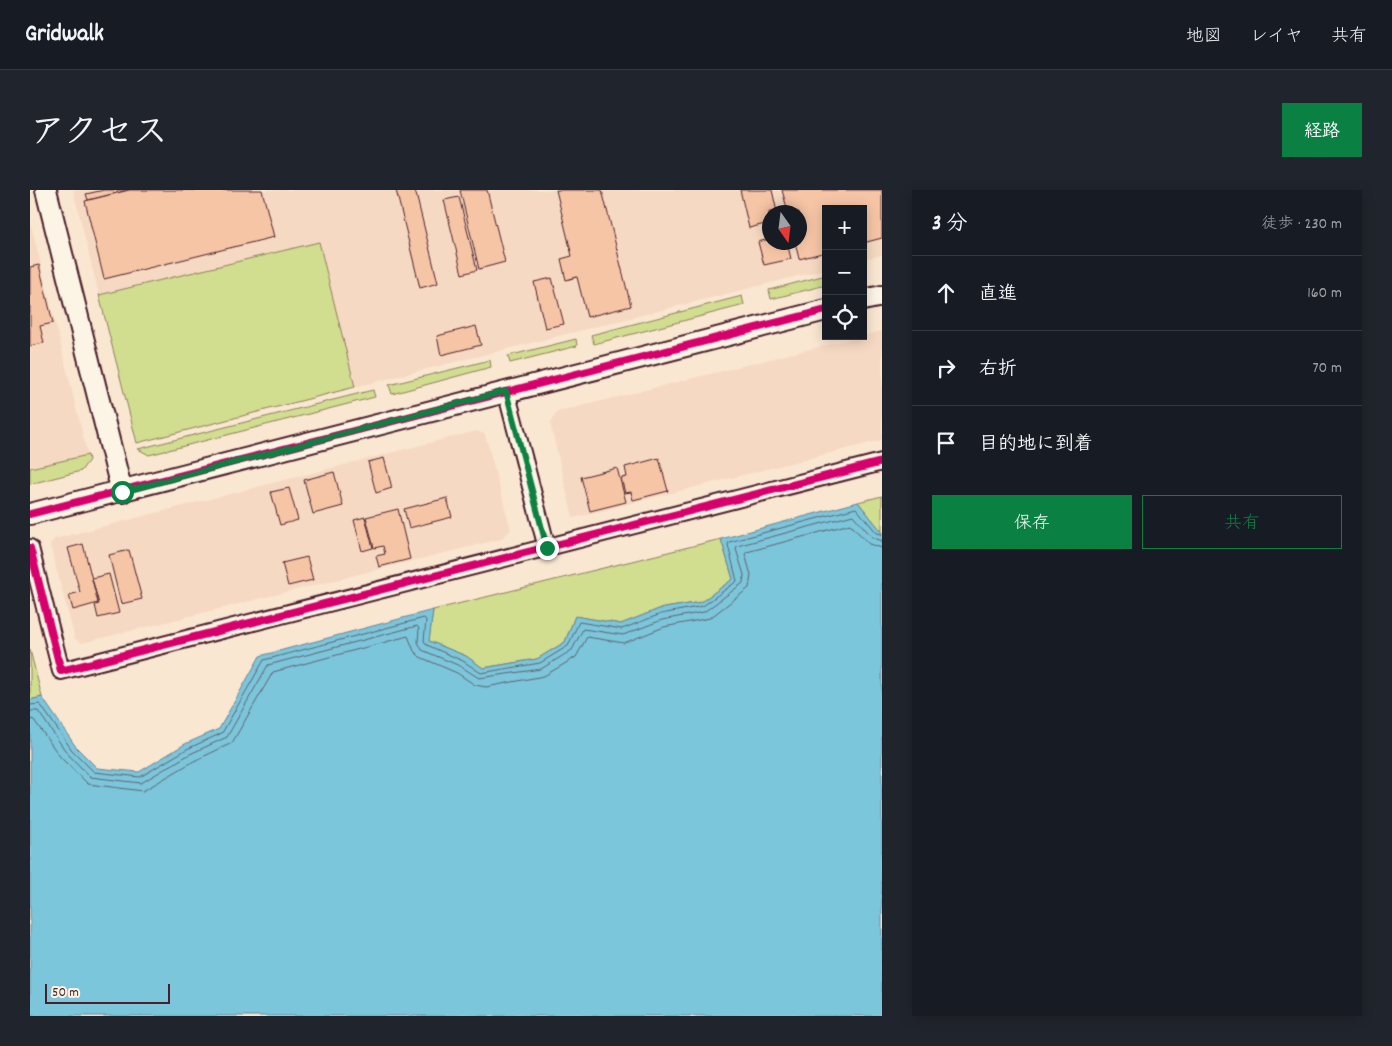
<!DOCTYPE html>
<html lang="ja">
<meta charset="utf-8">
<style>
:root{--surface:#171b24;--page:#20242c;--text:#f1f3f6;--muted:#9ea1a6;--line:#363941;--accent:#0b8043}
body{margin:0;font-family:Dekko,"Klee One",sans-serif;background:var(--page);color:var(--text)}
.controls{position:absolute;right:15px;top:15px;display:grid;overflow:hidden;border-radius:0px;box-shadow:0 2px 12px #0003}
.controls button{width:45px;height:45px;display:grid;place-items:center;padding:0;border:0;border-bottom:1px solid var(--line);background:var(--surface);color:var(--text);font:25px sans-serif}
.compass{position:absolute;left:732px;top:15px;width:45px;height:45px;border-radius:50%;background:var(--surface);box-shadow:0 2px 12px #0003;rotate:166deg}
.scale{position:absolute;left:15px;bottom:12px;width:125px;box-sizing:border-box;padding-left:5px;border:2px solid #4a1f2b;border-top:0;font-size:14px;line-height:18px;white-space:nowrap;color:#4a1f2b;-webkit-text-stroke:4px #fcf5e5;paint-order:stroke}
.stop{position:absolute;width:15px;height:15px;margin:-11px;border:4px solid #0b8043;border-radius:50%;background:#fff}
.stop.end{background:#0b8043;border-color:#fff;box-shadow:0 1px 5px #0008}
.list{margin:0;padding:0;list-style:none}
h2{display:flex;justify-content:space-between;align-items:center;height:65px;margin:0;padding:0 20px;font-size:21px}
h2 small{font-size:16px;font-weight:400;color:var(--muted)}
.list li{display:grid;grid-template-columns:32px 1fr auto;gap:15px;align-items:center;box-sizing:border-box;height:75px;padding:0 20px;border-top:1px solid var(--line)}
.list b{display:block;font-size:19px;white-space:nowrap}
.list em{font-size:16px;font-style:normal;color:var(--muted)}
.actions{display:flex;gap:10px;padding:15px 20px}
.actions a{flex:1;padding:11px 0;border:1px solid var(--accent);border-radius:0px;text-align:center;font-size:18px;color:var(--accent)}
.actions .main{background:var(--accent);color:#fff}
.icon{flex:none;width:28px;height:28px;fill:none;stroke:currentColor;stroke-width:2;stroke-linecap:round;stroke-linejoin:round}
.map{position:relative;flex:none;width:852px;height:826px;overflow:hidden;border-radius:0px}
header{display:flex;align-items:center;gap:30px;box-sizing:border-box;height:70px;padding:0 25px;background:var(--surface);border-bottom:1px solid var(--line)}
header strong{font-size:24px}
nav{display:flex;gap:28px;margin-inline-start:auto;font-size:18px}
.intro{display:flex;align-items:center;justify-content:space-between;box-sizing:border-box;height:120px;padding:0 30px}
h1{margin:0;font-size:35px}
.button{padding:12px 22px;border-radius:0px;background:var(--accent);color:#fff;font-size:18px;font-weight:700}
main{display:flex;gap:30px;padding:0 30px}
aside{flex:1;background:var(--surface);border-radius:0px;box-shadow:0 2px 12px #0003}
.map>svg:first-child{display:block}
.built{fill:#f6d9c2;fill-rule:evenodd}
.green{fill:#d1dd8f;stroke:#8e7e5d}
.water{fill:#7bc6db;stroke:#678395}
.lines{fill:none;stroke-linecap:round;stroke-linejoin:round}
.shore{stroke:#5e6271;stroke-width:1}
.building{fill:#f6c5a6;stroke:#4a1f2b}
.minor-casing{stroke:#4a1f2b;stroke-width:20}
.tertiary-casing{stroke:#4a1f2b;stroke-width:24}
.minor{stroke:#fcf5e5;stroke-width:16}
.tertiary{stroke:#fcf5e5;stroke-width:20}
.cycleway-casing{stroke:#fcf5e5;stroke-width:11}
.cycleway{stroke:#d6006c;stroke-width:8}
.route{stroke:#0b8043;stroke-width:6}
</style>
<header>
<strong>Gridwalk</strong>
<nav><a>地図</a><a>レイヤ</a><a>共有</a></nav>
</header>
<div class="intro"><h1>アクセス</h1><a class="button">経路</a></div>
<main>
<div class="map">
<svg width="852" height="826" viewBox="0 0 852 826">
<rect width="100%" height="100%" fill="#fae7d2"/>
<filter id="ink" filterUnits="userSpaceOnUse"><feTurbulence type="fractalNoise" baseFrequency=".02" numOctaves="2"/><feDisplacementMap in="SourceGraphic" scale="10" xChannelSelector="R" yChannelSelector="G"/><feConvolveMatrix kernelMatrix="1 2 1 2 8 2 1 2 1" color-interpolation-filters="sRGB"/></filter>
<g filter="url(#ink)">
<!-- built -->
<g class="built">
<path d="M43,0h809v65l-19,4v-50h-37v60l-471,118 -36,-145 -220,53zM739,22h30v30h-30z"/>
<path d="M0,30l59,240 -8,11 -51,13z"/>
<path d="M852,141v109l-309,78 -23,-95 7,-11z"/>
<path d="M446,241l9,3 26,96 -10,9 -419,104 -7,-4 -25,-94 4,-6z"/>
</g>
<!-- green -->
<g class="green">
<path d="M289,52l36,145 -218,56 -38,-148z"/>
<path d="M796,85v10l-55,14 -2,-9z"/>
<path d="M712,106l2,9 -150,39 -3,-9z"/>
<path d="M546,149l1,7 -67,17 -2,-7z"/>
<path d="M460,170l1,7 -99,27 -3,-9z"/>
<path d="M343,200l2,7 -226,58 -11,-6z"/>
<path d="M58,265l1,5 -8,11 -51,13v-16z"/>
<path d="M852,306v36l-24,-30z"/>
<path d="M691,349l12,40 -32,23 -42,7 -38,15 -46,-8 -10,26 -28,17 -54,9 -17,-12 -37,-15 4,-31z"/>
<path d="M0,460l12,47 -12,3z"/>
</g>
<!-- water -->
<path class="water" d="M828,312l24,30v484h-852v-316l12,-3 34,50 21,21 42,4 46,-28 34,-15 41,-73 173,-46 -4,31 37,15 17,12 54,-9 28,-17 10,-26 46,8 38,-15 42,-7 32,-23 -12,-40z"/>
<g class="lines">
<!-- shore -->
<g class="shore">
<path d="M0,515l10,-1 32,46 22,22 46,5 47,-28 35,-16 42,-73 160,-42 2,2 -2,21 3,4 36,16 18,12 59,-10 28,-17 11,-24 43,7 39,-15 42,-8 34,-25 -9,-36 1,-3 127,-34 21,25 5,1"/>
<path d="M0,521h8l29,42 23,24 51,6 49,-29 37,-17 41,-72 149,-39 2,3 -1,13 4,8 38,16 19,12 62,-9 31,-19 11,-21 40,6 39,-15 42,-8 39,-29 1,-8 -8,-26 1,-3 116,-31 19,22 10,4"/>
<path d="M0,529l4,1 27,38 27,26 55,7 51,-30 38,-18 41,-71 135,-36 6,15 6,6 37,16 18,12 11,2 58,-11 32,-19 11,-20 37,6 40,-16 46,-9 39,-30 2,-13 -6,-21 2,-2 103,-28 19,20 13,4"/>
</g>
</g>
<!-- building -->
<g class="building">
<path d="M74,0h25l-41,10 -2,-6z"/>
<path d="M99,0h133l12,47 -170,42 -19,-78z"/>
<path d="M366,0h19l23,93 -18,5z"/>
<path d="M430,0h27l18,72 -26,7z"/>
<path d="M526,0h46l29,116 -44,11 -10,-40 -11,3 -5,-21 11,-3z"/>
<path d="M710,0h32l5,22h-8v11l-20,5z"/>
<path d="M752,0h100v48l-19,5v-34h-37v43l-27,7 -4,-17h4v-30h-11z"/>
<path d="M429,7l18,73 -15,4 -18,-74z"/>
<path d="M739,49v3h18l4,17 -27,6 -6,-23z"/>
<path d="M9,75l14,58 -13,3 4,17 -14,3v-79z"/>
<path d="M522,88l12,46 -19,4 -11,-46z"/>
<path d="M446,136l5,19 -40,10 -4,-19z"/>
<path d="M354,268l8,30 -16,5 -8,-31z"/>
<path d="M629,268l9,33 -35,9 -2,-8 -6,1 -4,-15 6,-1 -2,-10z"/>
<path d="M587,278l9,34 -36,9 -9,-34z"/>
<path d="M304,282l9,34 -30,8 -9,-34z"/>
<path d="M259,298l9,32 -18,5 -9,-33z"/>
<path d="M417,308l5,19 -43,11 -5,-19z"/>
<path d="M368,319l12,50 -31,8 -3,-11 9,-2 -2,-8 -9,2 -8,-31z"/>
<path d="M335,327l8,31 -11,3 -8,-31z"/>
<path d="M53,354l15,59 -25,7 -4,-15 11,-3 -12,-44z"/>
<path d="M99,360l13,49 -21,5 -12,-49z"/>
<path d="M277,367l6,23 -25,6 -6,-23z"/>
<path d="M79,384l10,39 -21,5 -3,-13 4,-1 -7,-26z"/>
</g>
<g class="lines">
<defs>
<g id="minor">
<path d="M476,201l41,157"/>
<path d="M0,358l31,123 821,-209"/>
</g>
<g id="tertiary">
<path d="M16,0l76,302"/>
<path d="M833,110l19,-4"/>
<path d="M0,324l796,-204"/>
</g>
</defs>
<!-- minor casing -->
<use href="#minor" class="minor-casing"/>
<!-- tertiary casing -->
<use href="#tertiary" class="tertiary-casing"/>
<!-- minor -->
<use href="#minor" class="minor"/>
<!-- tertiary -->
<use href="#tertiary" class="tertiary"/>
<defs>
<g id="cycleway">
<path d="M0,324l796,-204"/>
<path d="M0,358l31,123 821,-209"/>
</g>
</defs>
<!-- cycleway casing -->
<use href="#cycleway" class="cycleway-casing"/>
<!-- cycleway -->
<use href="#cycleway" class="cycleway"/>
</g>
</g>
<g class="lines" filter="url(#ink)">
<!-- route -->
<path class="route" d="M92,302l384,-101 41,157"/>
</g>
</svg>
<div class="controls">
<button>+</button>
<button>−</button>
<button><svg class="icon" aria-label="locate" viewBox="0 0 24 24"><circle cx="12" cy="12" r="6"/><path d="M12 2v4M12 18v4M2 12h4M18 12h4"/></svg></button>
</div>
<svg class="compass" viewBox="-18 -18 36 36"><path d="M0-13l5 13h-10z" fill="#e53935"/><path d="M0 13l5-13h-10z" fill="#9ea1a6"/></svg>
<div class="scale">50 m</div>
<div class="stop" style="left:92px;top:302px"></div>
<div class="stop end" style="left:517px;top:358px"></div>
</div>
<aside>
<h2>3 分<small>徒歩 · 230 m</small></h2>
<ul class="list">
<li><svg class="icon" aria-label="ahead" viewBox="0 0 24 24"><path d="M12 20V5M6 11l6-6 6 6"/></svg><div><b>直進</b></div><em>160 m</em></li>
<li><svg class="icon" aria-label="right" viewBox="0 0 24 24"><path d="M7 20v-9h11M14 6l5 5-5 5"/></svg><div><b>右折</b></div><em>70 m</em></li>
<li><svg class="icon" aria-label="arrive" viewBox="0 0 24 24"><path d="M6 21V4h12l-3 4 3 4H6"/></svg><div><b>目的地に到着</b></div></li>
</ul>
<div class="actions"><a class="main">保存</a><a>共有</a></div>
</aside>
</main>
